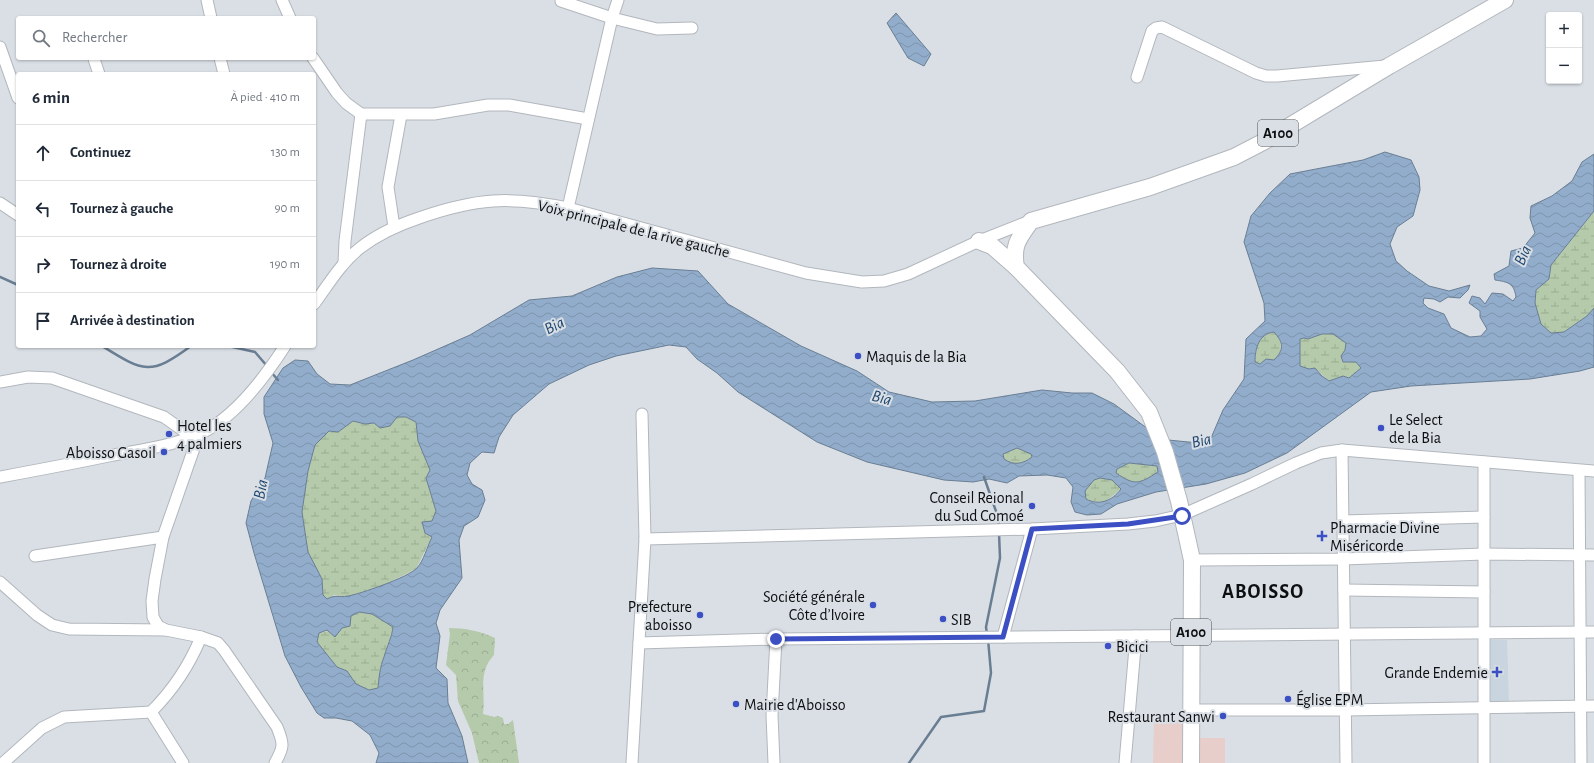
<!DOCTYPE html>
<html lang="fr">
<meta charset="utf-8">
<style>
:root{--surface:#fff;--page:#f2f2f3;--text:#1f2937;--muted:#747a83;--line:#e0e1e3}
body{margin:0;font-family:"Alegreya Sans",sans-serif;background:var(--page);color:var(--text)}
.controls{position:absolute;right:12px;top:12px;display:grid;overflow:hidden;border-radius:4px;box-shadow:0 1px 3px #0004}
.controls button{width:36px;height:36px;display:grid;place-items:center;padding:0;border:0;border-bottom:1px solid var(--line);background:var(--surface);color:var(--text);font:20px sans-serif}
.stop{position:absolute;width:12px;height:12px;margin:-9px;border:3px solid #3c50c3;border-radius:50%;background:#fff}
.stop.end{background:#3c50c3;border-color:#fff;box-shadow:0 1px 4px #0008}
.list{margin:0;padding:0;list-style:none}
h2{display:flex;justify-content:space-between;align-items:center;height:52px;margin:0;padding:0 16px;font-size:17px}
h2 small{font-size:13px;font-weight:400;color:var(--muted)}
.list li{display:grid;grid-template-columns:26px 1fr auto;gap:12px;align-items:center;box-sizing:border-box;height:56px;padding:0 16px;border-top:1px solid var(--line)}
.list b{display:block;font-size:15px;white-space:nowrap}
.list em{font-size:13px;font-style:normal;color:var(--muted)}
.icon{flex:none;width:22px;height:22px;fill:none;stroke:currentColor;stroke-width:2;stroke-linecap:round;stroke-linejoin:round}
.map{position:relative;flex:none;width:1594px;height:763px;overflow:hidden}
.search{position:absolute;background:var(--surface);box-shadow:0 1px 3px #0004;left:16px;top:16px;width:300px;height:44px;display:flex;align-items:center;gap:10px;box-sizing:border-box;padding:0 14px;border-radius:4px;color:var(--muted);font-size:15px}
.panel{position:absolute;background:var(--surface);box-shadow:0 1px 3px #0004;left:16px;top:72px;width:300px;height:276px;border-radius:4px}
.map>svg:first-child{display:block}
.commercial{fill:#e8ceca}
.built{fill:#c8d4de}
.wetland{fill:url(#wetland-marsh)}
.park{fill:url(#park-crowns)}
.water{fill:url(#water-waves);stroke:#6a7e93;fill-rule:evenodd}
.lines{fill:none;stroke-linecap:round;stroke-linejoin:round}
.stream{stroke:#6a7e93;stroke-width:2.5}
.minor-casing{stroke:#b2b7bd;stroke-width:13}
.highway-casing{stroke:#b2b7bd;stroke-width:18}
.minor{stroke:#fff;stroke-width:11}
.highway{stroke:#fff;stroke-width:16}
.route{stroke:#3c50c3;stroke-width:5}
.poi-dot{fill:#3c50c3;stroke:#d9dfe5;stroke-width:1.5}
.labels{text-anchor:middle;stroke-width:4;stroke-linejoin:round;paint-order:stroke}
.shield{fill:#d9dfe5;stroke:#4a4d51;stroke-width:1}
.shield-label{font-size:15px;font-weight:bold;fill:#0d0f11}
.street-label{font-size:16px;fill:#0d0f11;stroke:#d9dfe5}
.poi-label{font-size:16px;fill:#0d0f11;stroke:#d9dfe5;text-anchor:start}
.water-label{font-size:17px;font-style:italic;fill:#1f466e;stroke:#d9dfe5}
.district-label{font-size:20px;font-weight:bold;letter-spacing:1px;fill:#0d0f11;stroke:#d9dfe5}
</style>
<div class="map">
<svg width="1594" height="763" viewBox="0 0 1594 763">
<defs>
<pattern id="wetland-marsh" width="20" height="14" patternUnits="userSpaceOnUse"><rect width="20" height="14" fill="#b4caaa"/><path d="M1 5h8M5 5V1M11 12h8M15 12V8" fill="none" stroke="#9aac91"/></pattern>
<pattern id="park-crowns" width="20" height="18" patternUnits="userSpaceOnUse"><rect width="20" height="18" fill="#b4caaa"/><path d="M2 6a3 3 0 1 1 6 0M12 15a3 3 0 1 1 6 0" fill="none" stroke="#9aac91"/></pattern>
<pattern id="water-waves" width="16" height="10" patternUnits="userSpaceOnUse"><rect width="16" height="10" fill="#92adcb"/><path d="M0 5q4-4 8 0t8 0" fill="none" stroke="#7d94ad"/></pattern>
</defs>
<rect width="100%" height="100%" fill="#d9dfe5"/>
<!-- commercial -->
<g class="commercial">
<path d="M1154,718l30,1v44h-31z"/>
<rect x="1195" y="738" width="30" height="25"/>
</g>
<!-- built -->
<path class="built" d="M1486,640h21l2,64 -21,1z"/>
<!-- wetland -->
<g class="wetland">
<path d="M1594,211v97l-7,8 -23,16 -13,1 -10,-9 -6,-20 1,-14 13,-11 2,-14z"/>
<path d="M1274,331c16,19 1,38 -19,31l2,-20 12,-9z"/>
<path d="M1322,334h11l13,9 -1,7 -4,6 15,6 5,6 -12,10 -6,-2 -14,5 -14,-13 -6,1 -9,-3v-27l4,-1 4,1z"/>
<path d="M397,417h9l10,5 2,19 12,29 -4,8 10,33 -4,10v16l-16,32 -32,16 -38,12 -12,-2 -7,4 -4,-4 -1,-16 -14,-27 -6,-40 6,-41 7,-26 14,-14 9,1 15,-11c13,3 24,2 37,5z"/>
<path d="M1017,448l14,6 1,4c-10,6 -18,8 -28,1l-1,-5z"/>
<path d="M1129,463l28,3 1,6 -14,9 -15,1 -13,-9 1,-4z"/>
<path d="M1100,478l12,1 9,10 -16,13 -15,-1 -4,-2 -1,-8 9,-11z"/>
<path d="M359,612l13,2 21,13c-1,10 -6,19 -9,30 -4,10 -5,20 -6,31l-9,2 -13,-6 -9,-13 -10,-4 -20,-25 2,-9 23,-5 9,-12z"/>
</g>
<!-- park -->
<path class="park" d="M449,628c16,0 31,3 46,10l-1,17c-17,18 -8,37 -11,59l11,3 4,-1 5,2 1,6h4l5,-4 6,43h-40l-7,-30 -14,-32 -2,-26 -10,-10 4,-31z"/>
<!-- water -->
<g class="water">
<path d="M896,13l35,41 -7,12 -16,-8 -21,-35z"/>
<path d="M1385,152l26,8 8,17 1,13 -7,26 -16,11 -7,17 6,17 11,10 22,15 20,5 21,-6 -2,5 -8,8 -12,-1 -8,5 -6,-3 -10,-1 -1,5 5,5 16,6 7,14 19,9 11,-1 6,-7 -7,-12v-6l-11,-8 3,-7 8,2 5,6 7,-11 11,1 10,7 3,-4c-2,-14 -8,-15 -21,-17l-1,-6 15,-8 2,-15 12,-3 12,-15 -5,-15 1,-12 21,-10 20,-15 10,-19 12,-8v57l-43,54 -2,14 -13,11 -1,13 6,21 10,9 13,-1 23,-16 7,-8v59l-14,4 -50,8 -119,7 -40,6 -84,61 -42,20 -39,11 -50,8 -39,12 -16,10 -14,1 -12,-3 -4,-10 2,-15 -7,-9 -19,-3 -28,1 -12,7 -18,-4 -16,3 -29,-2 -77,-18 -50,-20 -79,-50 -21,-19 -20,-14 -11,-12 -17,-2 -53,11 -27,9 -40,19 -36,31 -14,22 -5,16 -12,-1 -12,11 -3,12 5,9 10,6 3,10 -7,17 -14,9 -5,14 3,38 -22,32 -4,13 4,13 -4,32 11,11 1,24 14,33 6,27h-92l3,-10 -9,-18 -18,-14 -16,-3h-12l-7,-5 -16,-26 -16,-31 -31,-103 -8,-30 5,-22 14,-23 8,-35 -9,-29v-17l19,-29 12,-8 13,1 9,13 13,10 20,1 63,-25 57,-25 59,-35 43,-4 45,-19 35,-9 46,3 30,33 73,42 56,25 32,21 43,10 43,-1 67,-11 30,3h20l22,11 30,22 24,14 31,3 12,-5 12,-28 21,-31 2,-40 19,-18 -1,-18 -20,-61 7,-26 19,-23 20,-19 73,-14zM1274,332c10,11 10,18 0,28l-8,-1 -6,5 -5,-2c0,-14 4,-28 19,-30zM1322,334h11l13,9 -1,7 -4,6 2,6h13l5,6 -12,10 -6,-2 -14,5 -7,-5 -7,-8 -6,1 -9,-3v-27l4,-1 4,1zM397,417h9l10,5 2,19 12,29 -4,8 10,33 -4,10 -10,1 3,11 7,4c-5,10 -8,23 -15,31 -8,9 -57,26 -69,28 -10,2 -12,-2 -21,3l-4,-4 -1,-16 -14,-27 -6,-40 6,-41 7,-26 14,-14 9,1 15,-11 12,3 9,-1 6,5 10,-2zM1017,448l14,6 1,3c-9,7 -18,9 -28,2l-1,-5zM1129,463l28,3 1,6c-19,12 -23,14 -42,1l1,-4zM1100,478l12,2 9,9c-9,12 -22,17 -35,10l-1,-8 9,-11zM359,612l13,2 21,13c-1,10 -6,19 -9,30 -4,10 -5,20 -6,31l-9,2 -13,-6 -9,-13 -10,-4 -20,-25 2,-9 8,-3 8,7 7,-9 8,-2 1,-10z"/>
</g>
<g class="lines">
<!-- stream -->
<g class="stream">
<path d="M0,277l18,8"/>
<path d="M102,346c42,26 48,30 89,0"/>
<path d="M228,346l27,6 12,14"/>
<path d="M271,372l7,8"/>
<path d="M984,477l14,40 1,11"/>
<path d="M987,634l-1,-7 14,-69 -1,-25"/>
<path d="M909,763l32,-46 43,-6 7,-38 -3,-34"/>
</g>
<defs>
<g id="minor">
<path d="M207,0l4,18"/>
<path d="M282,0l8,18"/>
<path d="M561,1l51,17 45,11 35,-1"/>
<path d="M0,47l18,51"/>
<path d="M220,58l4,16"/>
<path d="M313,58l24,35 9,10 15,11h73l54,-9h21l79,14"/>
<path d="M94,59l5,15"/>
<path d="M1137,77l15,-46 4,-3 6,-1 94,46 10,3h11l108,-10"/>
<path d="M0,203l18,12"/>
<path d="M568,208l44,-190 6,-18"/>
<path d="M394,227l-6,-40 13,-72"/>
<path d="M344,263l1,-22 16,-127"/>
<path d="M314,304c14,-19 27,-41 46,-56 18,-14 38,-23 59,-30 57,-20 91,-22 149,-10l238,65 56,9 22,-1 24,-7 71,-33 51,-20"/>
<path d="M0,382l28,-5 24,1 112,39 27,19"/>
<path d="M199,434l-36,103 -8,42 -3,22 1,16 5,9 8,4 35,7 17,6 6,7 53,77c7,17 7,20 -2,36"/>
<path d="M1342,450l4,313"/>
<path d="M1484,462v301"/>
<path d="M1579,471l2,292"/>
<path d="M0,477c38,-7 76,-14 113,-22 29,-5 59,-9 86,-21 34,-15 66,-57 86,-88"/>
<path d="M1343,521l141,-4"/>
<path d="M645,539l387,-10 96,-5 27,-3 27,-6 70,-31 44,-21 25,-10 21,-3 252,21"/>
<path d="M35,556l128,-19"/>
<path d="M1192,560l151,-1 141,-5 110,1"/>
<path d="M0,582l37,33 15,10 17,4 97,1"/>
<path d="M1344,590l140,2"/>
<path d="M1003,637l29,-108"/>
<path d="M639,643l137,-4 818,-7"/>
<path d="M1191,710h154l249,-4"/>
<path d="M151,712c21,-21 39,-48 50,-75"/>
<path d="M3,763l39,-35 22,-11 87,-5 32,51"/>
<path d="M632,763l13,-224 -3,-125"/>
<path d="M774,763l-2,-48 4,-76"/>
<path d="M1125,763l11,-127"/>
</g>
<g id="highway">
<path d="M979,241l13,5 24,21"/>
<path d="M1191,763l1,-203 -13,-59 -14,-49 -16,-40 -32,-41 -101,-104c-4,-22 3,-29 15,-46l119,-34 84,-30 29,-15 126,-76 116,-66"/>
</g>
</defs>
<!-- minor casing -->
<use href="#minor" class="minor-casing"/>
<!-- highway casing -->
<use href="#highway" class="highway-casing"/>
<!-- minor -->
<use href="#minor" class="minor"/>
<!-- highway -->
<use href="#highway" class="highway"/>
</g>
<g class="lines">
<!-- route -->
<path class="route" d="M776,639l227,-2 29,-108 96,-5 54,-8"/>
</g>
<!-- markers -->
<g class="poi-dot">
<circle cx="858" cy="356" r="4"/>
<circle cx="1381" cy="428" r="4"/>
<circle cx="169" cy="434" r="4"/>
<circle cx="164" cy="452" r="4"/>
<circle cx="1032" cy="506" r="4"/>
<path d="M1320 530h4v4h4v4h-4v4h-4v-4h-4v-4h4z"/>
<circle cx="873" cy="605" r="4"/>
<circle cx="700" cy="615" r="4"/>
<circle cx="943" cy="619" r="4"/>
<circle cx="1108" cy="646" r="4"/>
<path d="M1495 666h4v4h4v4h-4v4h-4v-4h-4v-4h4z"/>
<circle cx="1288" cy="699" r="4"/>
<circle cx="736" cy="704" r="4"/>
<circle cx="1223" cy="716" r="4"/>
</g>
<g class="labels">
<!-- shield labels -->
<g class="shield">
<rect x="1258" y="120" width="40" height="26" rx="3"/>
<rect x="1171" y="619" width="40" height="26" rx="3"/>
</g>
<g class="shield-label">
<text x="1278" y="138">A100</text>
<text x="1191" y="637">A100</text>
</g>
<!-- street labels -->
<g class="street-label">
<text transform="translate(634 228) rotate(14)" y="6">Voix principale de la rive gauche</text>
</g>
<!-- poi labels -->
<g class="poi-label">
<text x="866" y="362">Maquis de la Bia</text>
<text x="1389" y="425">Le Select<tspan x="1389" dy="18">de la Bia</tspan></text>
<text x="177" y="431">Hotel les<tspan x="177" dy="18">4 palmiers</tspan></text>
<text x="156" y="458" text-anchor="end">Aboisso Gasoil</text>
<text x="1024" y="503" text-anchor="end">Conseil Reional<tspan x="1024" dy="18">du Sud Comoé</tspan></text>
<text x="1330" y="533">Pharmacie Divine<tspan x="1330" dy="18">Miséricorde</tspan></text>
<text x="865" y="602" text-anchor="end">Société générale<tspan x="865" dy="18">Côte d’Ivoire</tspan></text>
<text x="692" y="612" text-anchor="end">Prefecture<tspan x="692" dy="18">aboisso</tspan></text>
<text x="951" y="625">SIB</text>
<text x="1116" y="652">Bicici</text>
<text x="1488" y="678" text-anchor="end">Grande Endemie</text>
<text x="1296" y="705">Église EPM</text>
<text x="744" y="710">Mairie d'Aboisso</text>
<text x="1215" y="722" text-anchor="end">Restaurant Sanwi</text>
</g>
<!-- water labels -->
<g class="water-label">
<text transform="translate(1522 255) rotate(-66)" y="6">Bia</text>
<text transform="translate(554 325) rotate(-27)" y="6">Bia</text>
<text transform="translate(882 397) rotate(15)" y="6">Bia</text>
<text transform="translate(1201 440) rotate(-13)" y="6">Bia</text>
<text transform="translate(260 489) rotate(-79)" y="6">Bia</text>
</g>
<!-- district labels -->
<g class="district-label">
<text x="1263" y="598">ABOISSO</text>
</g>
</g>
</svg>
<div class="controls">
<button>+</button>
<button>−</button>
</div>
<div class="stop" style="left:1182px;top:516px"></div>
<div class="stop end" style="left:776px;top:639px"></div>
<div class="search"><svg class="icon" aria-label="search" viewBox="0 0 24 24"><circle cx="10" cy="10" r="6"/><path d="M15 15l6 6"/></svg>Rechercher</div>
<section class="panel">
<h2>6 min<small>À pied · 410 m</small></h2>
<ul class="list">
<li><svg class="icon" aria-label="ahead" viewBox="0 0 24 24"><path d="M12 20V5M6 11l6-6 6 6"/></svg><div><b>Continuez</b></div><em>130 m</em></li>
<li><svg class="icon" aria-label="left" viewBox="0 0 24 24"><path d="M17 20v-9H6M10 6l-5 5 5 5"/></svg><div><b>Tournez à gauche</b></div><em>90 m</em></li>
<li><svg class="icon" aria-label="right" viewBox="0 0 24 24"><path d="M7 20v-9h11M14 6l5 5-5 5"/></svg><div><b>Tournez à droite</b></div><em>190 m</em></li>
<li><svg class="icon" aria-label="arrive" viewBox="0 0 24 24"><path d="M6 21V4h12l-3 4 3 4H6"/></svg><div><b>Arrivée à destination</b></div></li>
</ul>
</section>
</div>
